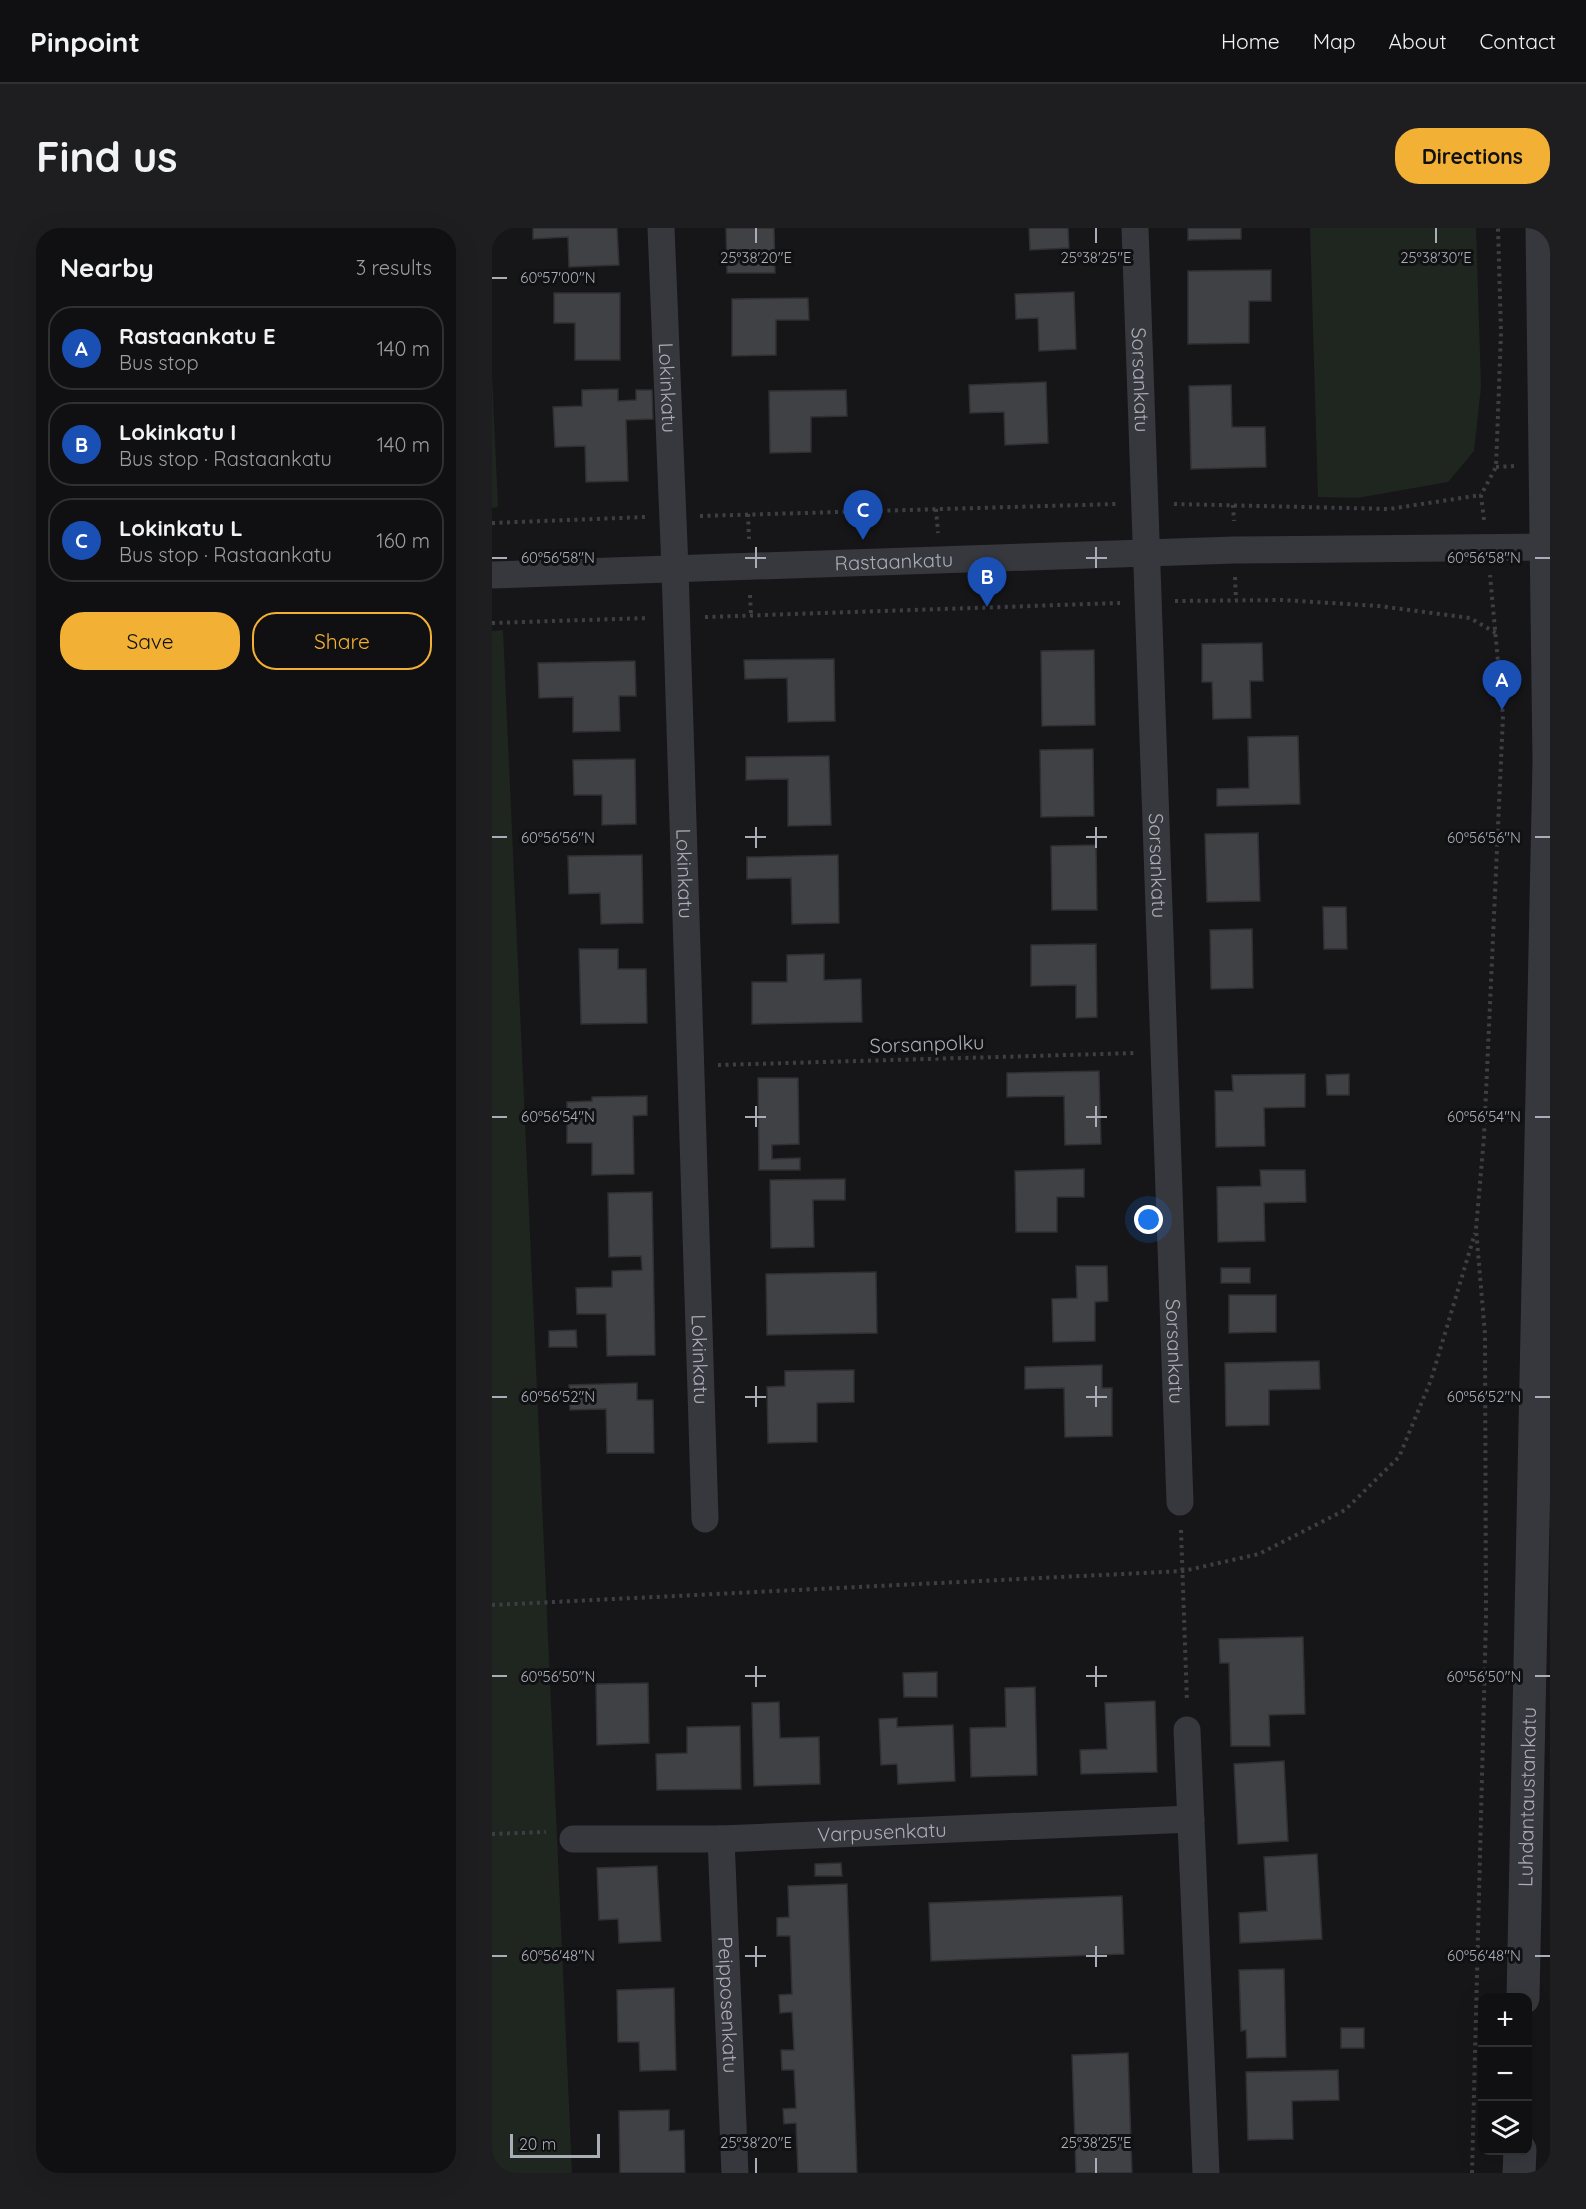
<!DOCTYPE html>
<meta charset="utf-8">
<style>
:root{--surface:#101012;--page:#1e1e20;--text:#f1f3f6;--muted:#9c9d9f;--line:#303032;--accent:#f2b134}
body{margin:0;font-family:Quicksand,sans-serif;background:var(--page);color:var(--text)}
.controls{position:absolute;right:18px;bottom:18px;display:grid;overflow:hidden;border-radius:12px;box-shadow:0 6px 24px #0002}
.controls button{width:54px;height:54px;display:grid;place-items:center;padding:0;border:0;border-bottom:2px solid var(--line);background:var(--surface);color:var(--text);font:30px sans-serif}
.scale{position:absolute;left:18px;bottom:15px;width:90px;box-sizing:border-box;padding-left:6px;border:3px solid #a8adb8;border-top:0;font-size:16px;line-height:21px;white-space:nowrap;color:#a8adb8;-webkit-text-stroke:4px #111113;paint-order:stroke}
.you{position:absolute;left:657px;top:992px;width:21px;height:21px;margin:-15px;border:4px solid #fff;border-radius:50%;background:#1a73e8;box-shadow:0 0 0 9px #1a73e833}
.badge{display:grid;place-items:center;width:39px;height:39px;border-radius:50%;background:var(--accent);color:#fff;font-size:20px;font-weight:700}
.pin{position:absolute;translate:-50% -50px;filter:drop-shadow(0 2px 3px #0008)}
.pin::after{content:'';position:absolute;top:32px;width:21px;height:18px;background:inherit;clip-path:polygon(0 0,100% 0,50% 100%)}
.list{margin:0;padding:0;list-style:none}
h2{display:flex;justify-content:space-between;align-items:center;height:78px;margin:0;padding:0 24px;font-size:26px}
h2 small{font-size:20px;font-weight:400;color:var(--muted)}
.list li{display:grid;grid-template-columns:39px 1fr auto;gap:18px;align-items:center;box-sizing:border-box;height:84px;margin:0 12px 12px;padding:0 12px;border:2px solid var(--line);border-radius:24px}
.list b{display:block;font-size:22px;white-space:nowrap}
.list p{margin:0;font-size:20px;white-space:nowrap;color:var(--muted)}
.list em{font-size:20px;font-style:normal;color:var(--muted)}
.actions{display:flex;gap:12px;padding:18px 24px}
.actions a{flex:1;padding:14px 0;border:2px solid var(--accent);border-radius:24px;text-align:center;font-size:21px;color:var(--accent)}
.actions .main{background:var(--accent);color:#111}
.icon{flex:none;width:33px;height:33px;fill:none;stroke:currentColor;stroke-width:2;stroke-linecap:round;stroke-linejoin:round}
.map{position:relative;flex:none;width:1058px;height:1945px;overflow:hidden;border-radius:24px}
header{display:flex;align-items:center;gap:36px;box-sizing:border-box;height:84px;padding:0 30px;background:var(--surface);border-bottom:2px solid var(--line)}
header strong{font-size:28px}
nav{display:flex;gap:33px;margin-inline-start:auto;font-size:21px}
.intro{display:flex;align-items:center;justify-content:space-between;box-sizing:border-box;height:144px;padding:0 36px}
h1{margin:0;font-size:42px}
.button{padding:15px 27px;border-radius:24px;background:var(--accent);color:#111;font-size:21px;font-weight:700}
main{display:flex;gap:36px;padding:0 36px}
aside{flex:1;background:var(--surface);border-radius:24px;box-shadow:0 6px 24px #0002}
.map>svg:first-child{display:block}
.green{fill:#1e261f}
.building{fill:#404145;stroke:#303034;stroke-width:1.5}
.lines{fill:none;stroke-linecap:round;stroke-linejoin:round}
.path{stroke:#3d3f44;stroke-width:4;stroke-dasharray:3 4.5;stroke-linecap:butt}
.minor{stroke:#37383d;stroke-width:27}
.tertiary{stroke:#37383d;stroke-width:33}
.ticks{fill:none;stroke:#a8adb8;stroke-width:2}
.labels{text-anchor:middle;stroke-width:6;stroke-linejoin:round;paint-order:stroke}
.street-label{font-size:20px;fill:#a8adb8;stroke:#111113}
.ticks-label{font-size:15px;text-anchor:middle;fill:#a8adb8;stroke:#111113;stroke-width:6;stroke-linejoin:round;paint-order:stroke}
</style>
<header>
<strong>Pinpoint</strong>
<nav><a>Home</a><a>Map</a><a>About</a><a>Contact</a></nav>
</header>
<div class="intro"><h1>Find us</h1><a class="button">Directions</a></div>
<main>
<aside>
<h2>Nearby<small>3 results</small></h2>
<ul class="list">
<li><span class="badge" style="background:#1a4fb4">A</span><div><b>Rastaankatu E</b><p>Bus stop</p></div><em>140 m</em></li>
<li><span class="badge" style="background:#1a4fb4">B</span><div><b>Lokinkatu I</b><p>Bus stop · Rastaankatu</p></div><em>140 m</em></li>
<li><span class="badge" style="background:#1a4fb4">C</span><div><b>Lokinkatu L</b><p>Bus stop · Rastaankatu</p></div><em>160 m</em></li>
</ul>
<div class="actions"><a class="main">Save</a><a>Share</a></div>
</aside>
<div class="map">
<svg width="1058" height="1945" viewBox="0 0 1058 1945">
<rect width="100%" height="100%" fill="#161618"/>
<!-- green -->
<g class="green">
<path d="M818,0h166l5,159 -7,64 -26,31 -91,16 -39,-1z"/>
<path d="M0,147l6,132 -6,1z"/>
<path d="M11,402l69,1543h-80v-1542z"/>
</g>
<!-- building -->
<g class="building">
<path d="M41,0h84l2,37 -50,2 -1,-30 -35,2z"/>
<path d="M234,0h48l1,45h-48z"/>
<path d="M537,0h39l1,20 -39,2z"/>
<path d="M696,0h53v11l-53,1z"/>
<path d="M779,42v31h-22v42l-61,1v-73z"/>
<path d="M582,64l2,57 -37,2 -1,-33 -22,1 -1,-25z"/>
<path d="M62,65h66v67h-45v-37h-21z"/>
<path d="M316,70l1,22h-33v35l-44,1v-57z"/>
<path d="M554,154l2,61 -43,2 -1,-33 -34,1 -1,-28z"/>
<path d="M739,157l1,42h33l1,40 -75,2 -2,-83z"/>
<path d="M126,161v12l18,-1v-10h16l1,29 -27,1 2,61 -42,1 -1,-36 -30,1 -2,-40 29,-1v-16z"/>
<path d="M354,162l1,26 -36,1v35l-41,1 -1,-62z"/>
<path d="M770,415l1,38h-13l1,37 -38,1 -1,-37h-10v-38z"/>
<path d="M602,422l1,75 -53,1 -1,-75z"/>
<path d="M342,431l1,62 -47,1 -1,-44 -42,1 -1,-19z"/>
<path d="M143,433l1,35h-17l1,35 -47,1v-35l-34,1 -1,-35z"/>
<path d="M806,508l2,68 -83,2v-17l32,-1 -1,-51z"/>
<path d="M601,521l1,67 -53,1 -1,-67z"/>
<path d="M337,528l2,69 -43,1v-47l-42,1v-23z"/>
<path d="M143,531l1,65 -34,1v-30h-28l-1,-35z"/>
<path d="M766,605l2,68 -53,1 -2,-68z"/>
<path d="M604,617l1,65h-45l-1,-64z"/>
<path d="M150,627l1,68 -42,1 -1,-31 -31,1 -1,-38z"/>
<path d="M346,627l1,68 -47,1 -1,-46 -44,1v-22z"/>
<path d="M831,679h23l1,42h-23z"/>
<path d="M760,701l1,59 -42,1 -1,-59z"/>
<path d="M604,716l1,73 -21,1v-33l-45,1v-41z"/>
<path d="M87,721h39v20h28l1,54 -66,1z"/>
<path d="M332,726v26l37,-1 1,43 -110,2v-42h35v-27z"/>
<path d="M607,843l2,73 -36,1 -1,-49 -57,1v-24z"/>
<path d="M813,846v33l-41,1 1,38 -49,1 -1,-56h18l-1,-16z"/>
<path d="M857,846v21h-22l-1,-20z"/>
<path d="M266,850h40l1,66 -27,1v14l28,-1v12h-41z"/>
<path d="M155,868v19l-14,1 1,58 -42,1v-32h-25v-41l25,-1v-4z"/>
<path d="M592,941v28h-27v35h-41l-1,-61z"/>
<path d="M768,942h45l1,32 -42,1 1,38 -47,1 -1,-55 44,-1z"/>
<path d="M353,951v21h-32l1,47 -43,1 -1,-68z"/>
<path d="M160,964l3,163 -48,1 -1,-42h-29l-1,-26 36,-1v-16l30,-1 -1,-14 -32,1 -1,-64z"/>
<path d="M584,1038h31l1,35 -13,1v39l-42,1 -1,-43 25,-1z"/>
<rect x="729" y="1040" width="29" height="15"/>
<path d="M384,1044l1,61 -110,2 -1,-61z"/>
<path d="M737,1067h47v37l-47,1z"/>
<path d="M84,1102l1,17h-28v-16z"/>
<path d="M827,1133l1,28 -51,1v35l-43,1 -1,-63z"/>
<path d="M610,1137v23h10v48l-47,1 -1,-49 -39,1v-22z"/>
<path d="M362,1142v32l-37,1v39l-49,1 -1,-56 18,-1v-15z"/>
<path d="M145,1155v17h16l1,53h-47l-1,-44 -36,1 -1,-25z"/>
<path d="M811,1409l2,77 -36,1 1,31h-39l-2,-83h-9l-1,-24z"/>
<path d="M445,1444v25h-33l-1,-24z"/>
<path d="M156,1455l1,60 -52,2 -1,-61z"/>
<path d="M543,1459l2,88 -66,2 -1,-49 36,-1 -1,-39z"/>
<path d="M663,1473l2,71 -76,2 -1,-24 27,-1 -2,-46z"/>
<path d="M287,1474l1,36 39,-1 1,47 -66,2 -2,-83z"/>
<path d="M405,1490v9l56,-2 2,56 -57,3 -1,-20 -16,1 -2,-46z"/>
<path d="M248,1498l1,63 -84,1 -1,-36 31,-1v-26z"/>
<path d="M792,1533l4,80 -50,3 -4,-80z"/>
<path d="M825,1626l5,85 -82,4 -1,-30 28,-2 -3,-54z"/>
<path d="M349,1635l1,13h-27v-12z"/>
<path d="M165,1638l4,75 -42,2 -1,-24 -19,1 -2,-52z"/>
<path d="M355,1656l10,289h-59l-2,-50 -12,1 -1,-15 13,-1 -2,-38h-12l-1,-20h13l-2,-38 -12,1 -1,-18 13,-1 -2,-58h-13v-18l12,-1 -1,-31z"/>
<path d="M630,1668l2,58 -193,7 -2,-58z"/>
<path d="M792,1741l2,88 -39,1 -1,-28 -5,1 -2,-61z"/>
<path d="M182,1760l2,82 -36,1 -1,-29h-21l-1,-52z"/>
<rect x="849" y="1800" width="23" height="20"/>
<path d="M636,1825l4,120h-56l-4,-118z"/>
<path d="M846,1842l1,30 -47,1 1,38 -45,1 -2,-68z"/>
<path d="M177,1882v21l15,-1 1,43h-65l-1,-62z"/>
</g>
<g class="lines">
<!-- path -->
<g class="path">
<path d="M1004,239l18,-1"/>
<path d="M682,276l215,5 92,-14"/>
<path d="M741,277l1,16"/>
<path d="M444,281l2,24"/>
<path d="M256,286l1,25"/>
<path d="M208,288l416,-12"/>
<path d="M992,292l-3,-25 15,-28 5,-134 -3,-105"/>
<path d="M0,295l153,-6"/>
<path d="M743,349l1,23"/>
<path d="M258,367l1,20"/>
<path d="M683,373l107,-1 97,6 91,12 26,15"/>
<path d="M213,389l415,-14"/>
<path d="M0,395l157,-5"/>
<path d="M226,837l419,-12"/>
<path d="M689,1302l6,172"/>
<path d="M0,1377l691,-34 76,-17 86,-44 54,-53 32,-77 44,-147"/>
<path d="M0,1606l54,-2"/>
<path d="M980,1945l14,-555 -1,-284 -9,-105 8,-92 19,-421 -13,-141"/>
</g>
<!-- minor -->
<g class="minor">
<path id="s1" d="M169,0l14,341 30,950"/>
<path id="s2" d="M643,0l45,1274"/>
<path id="s3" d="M0,347l743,-25 311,-3"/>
<path d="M695,1502l19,443"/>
<path id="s4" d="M81,1611h148l470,-20"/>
<path id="s5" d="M229,1611l14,334"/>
</g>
<!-- tertiary -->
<g class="tertiary">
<path id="s6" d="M1031,1770l26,-1237 -7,-533"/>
<path d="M1027,1945l1,-23"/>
</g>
</g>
<!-- ticks -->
<path class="ticks" d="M264,0v15M604,0v15M944,0v15M0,50h15M264,319v21M604,319v21M0,330h15M253,330h21M594,330h21M1043,330h15M264,599v21M604,599v21M0,609h15M253,609h21M594,609h21M1043,609h15M264,878v21M604,878v21M0,889h15M253,889h21M594,889h21M1043,889h15M264,1158v21M604,1158v21M0,1169h15M253,1169h21M594,1169h21M1043,1169h15M264,1438v21M604,1438v21M0,1448h15M253,1448h21M594,1448h21M1043,1448h15M264,1718v21M604,1718v21M0,1728h15M253,1728h21M594,1728h21M1043,1728h15M264,1930v15M604,1930v15"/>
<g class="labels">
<!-- street labels -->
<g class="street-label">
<text dy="7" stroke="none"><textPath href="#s2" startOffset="152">Sorsankatu</textPath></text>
<text dy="7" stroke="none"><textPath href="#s1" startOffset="160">Lokinkatu</textPath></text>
<text dy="7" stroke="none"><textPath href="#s3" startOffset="402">Rastaankatu</textPath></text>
<text dy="7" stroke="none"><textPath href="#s2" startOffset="638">Sorsankatu</textPath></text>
<text dy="7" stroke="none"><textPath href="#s1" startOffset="646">Lokinkatu</textPath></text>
<text transform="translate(435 816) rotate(-2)" y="7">Sorsanpolku</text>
<text dy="7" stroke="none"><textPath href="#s2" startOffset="1124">Sorsankatu</textPath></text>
<text dy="7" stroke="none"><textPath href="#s1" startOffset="1132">Lokinkatu</textPath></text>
<text dy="7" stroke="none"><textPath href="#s6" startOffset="201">Luhdantaustankatu</textPath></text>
<text dy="7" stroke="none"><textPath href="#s4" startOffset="309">Varpusenkatu</textPath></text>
<text dy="7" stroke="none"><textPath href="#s5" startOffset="166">Peipposenkatu</textPath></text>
</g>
</g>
<g class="ticks-label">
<text x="264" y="35">25°38'20"E</text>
<text x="604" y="35">25°38'25"E</text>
<text x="944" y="35">25°38'30"E</text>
<text x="66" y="55">60°57'00"N</text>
<text x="66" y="335">60°56'58"N</text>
<text x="992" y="335">60°56'58"N</text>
<text x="66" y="615">60°56'56"N</text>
<text x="992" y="615">60°56'56"N</text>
<text x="66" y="894">60°56'54"N</text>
<text x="992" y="894">60°56'54"N</text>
<text x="66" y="1174">60°56'52"N</text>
<text x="992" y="1174">60°56'52"N</text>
<text x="66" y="1454">60°56'50"N</text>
<text x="992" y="1454">60°56'50"N</text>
<text x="66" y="1733">60°56'48"N</text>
<text x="992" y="1733">60°56'48"N</text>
<text x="264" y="1920">25°38'20"E</text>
<text x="604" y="1920">25°38'25"E</text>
</g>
</svg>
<div class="controls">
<button>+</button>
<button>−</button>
<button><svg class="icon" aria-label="layers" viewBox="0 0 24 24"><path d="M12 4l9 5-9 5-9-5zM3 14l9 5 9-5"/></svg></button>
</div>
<div class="scale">20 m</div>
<div class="you"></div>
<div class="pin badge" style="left:1010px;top:482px;background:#1a4fb4">A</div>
<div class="pin badge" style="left:495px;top:379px;background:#1a4fb4">B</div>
<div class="pin badge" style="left:371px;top:312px;background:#1a4fb4">C</div>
</div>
</main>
